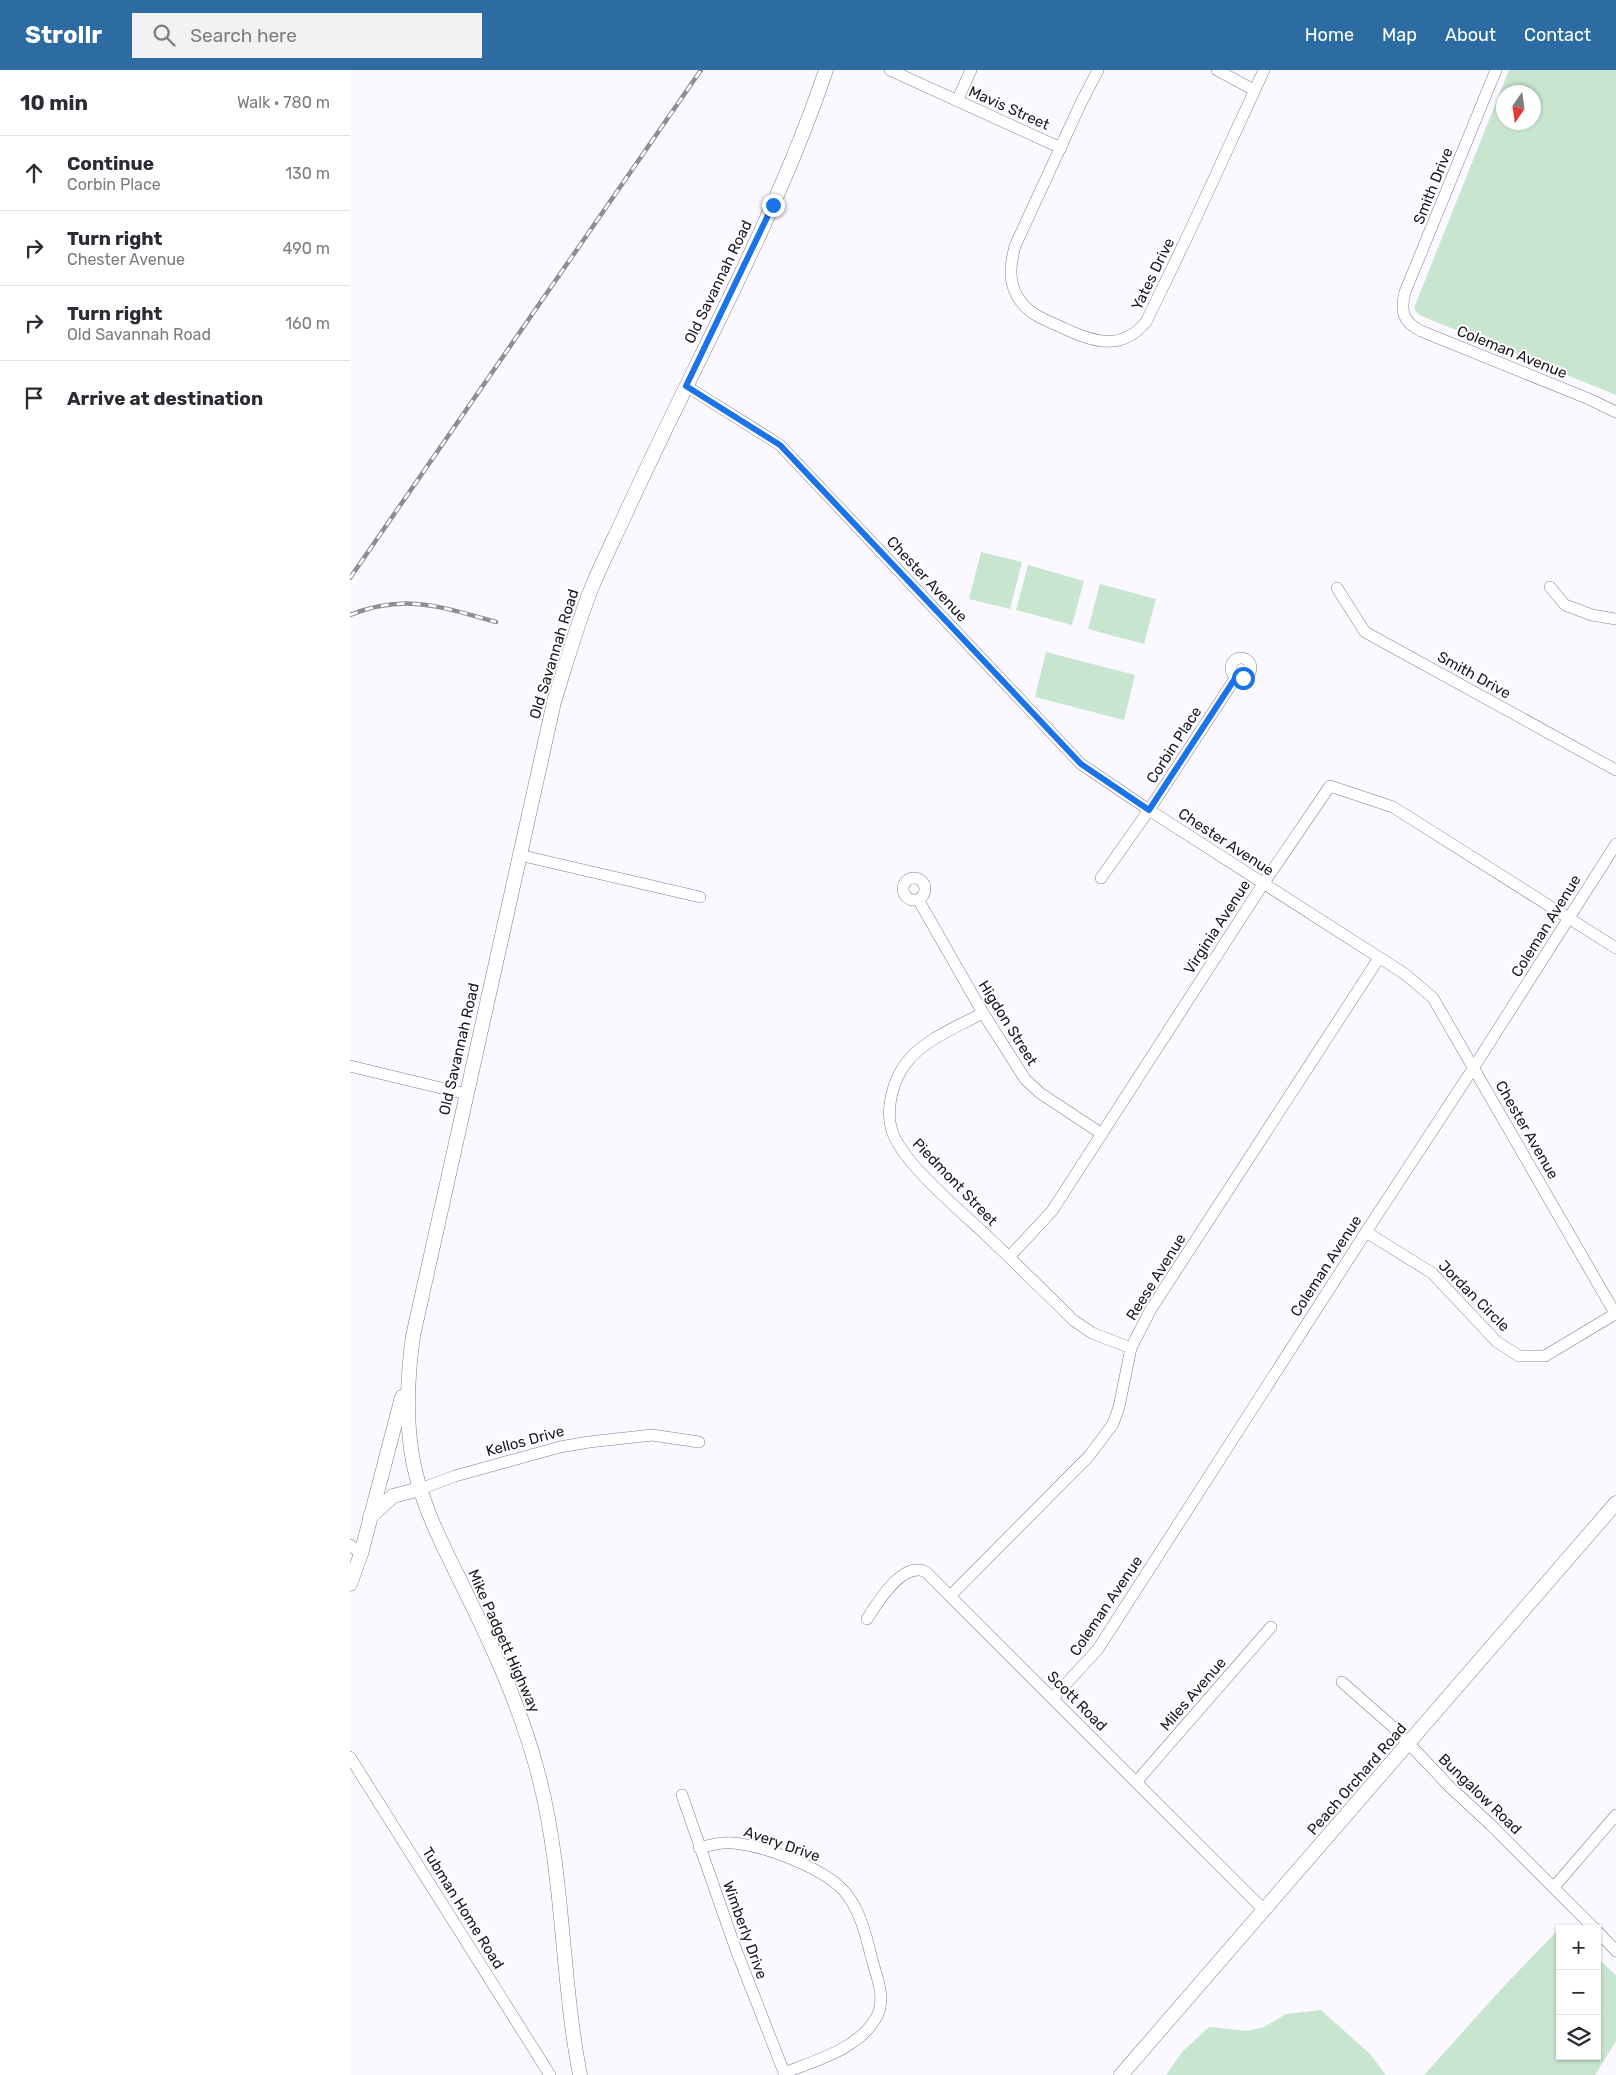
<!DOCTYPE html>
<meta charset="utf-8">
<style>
:root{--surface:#fff;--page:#f2f2f3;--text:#2b2b33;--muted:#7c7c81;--line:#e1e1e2;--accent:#2c6ca2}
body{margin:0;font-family:Rubik,sans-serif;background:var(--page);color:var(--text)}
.controls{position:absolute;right:15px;bottom:15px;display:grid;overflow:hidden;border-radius:0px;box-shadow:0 1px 4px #0004}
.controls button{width:45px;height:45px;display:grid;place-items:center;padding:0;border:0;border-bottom:1px solid var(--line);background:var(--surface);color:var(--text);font:25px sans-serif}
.compass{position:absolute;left:1146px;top:15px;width:45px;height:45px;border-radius:50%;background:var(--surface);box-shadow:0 1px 4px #0004;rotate:193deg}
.stop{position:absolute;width:15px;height:15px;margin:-11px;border:4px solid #1a73e8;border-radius:50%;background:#fff}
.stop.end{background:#1a73e8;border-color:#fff;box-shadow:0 1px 5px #0008}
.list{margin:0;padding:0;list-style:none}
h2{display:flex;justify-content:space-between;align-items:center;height:65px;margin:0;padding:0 20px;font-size:21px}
h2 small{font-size:16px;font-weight:400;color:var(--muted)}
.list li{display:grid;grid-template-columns:32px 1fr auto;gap:15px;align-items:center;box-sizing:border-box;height:75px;padding:0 20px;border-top:1px solid var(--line)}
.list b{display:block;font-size:19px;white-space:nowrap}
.list p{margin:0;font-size:16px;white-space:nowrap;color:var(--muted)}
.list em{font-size:16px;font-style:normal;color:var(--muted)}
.icon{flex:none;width:28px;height:28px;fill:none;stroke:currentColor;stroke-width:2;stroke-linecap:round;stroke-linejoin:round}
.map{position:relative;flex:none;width:1266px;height:2005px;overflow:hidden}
header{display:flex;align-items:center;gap:30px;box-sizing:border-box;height:70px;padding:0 25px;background:var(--accent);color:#fff}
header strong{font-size:24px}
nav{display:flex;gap:28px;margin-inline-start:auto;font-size:18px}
.search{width:350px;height:45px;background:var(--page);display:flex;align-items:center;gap:12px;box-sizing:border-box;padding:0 18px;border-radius:0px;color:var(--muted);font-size:19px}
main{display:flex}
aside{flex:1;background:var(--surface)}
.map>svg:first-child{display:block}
.green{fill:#c8e5cf;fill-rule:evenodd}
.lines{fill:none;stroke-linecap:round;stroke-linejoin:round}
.minor-casing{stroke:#847b95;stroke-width:12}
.major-casing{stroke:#847b95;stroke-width:15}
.minor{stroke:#fff;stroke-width:11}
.major{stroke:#fff;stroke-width:14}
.rail-casing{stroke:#8f8c94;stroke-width:4.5}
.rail{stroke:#fff;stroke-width:2.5;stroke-dasharray:8;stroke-linecap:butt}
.route{stroke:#1a73e8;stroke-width:6}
.labels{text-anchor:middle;stroke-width:4;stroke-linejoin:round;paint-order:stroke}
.street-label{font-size:15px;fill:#1b1822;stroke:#fff}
</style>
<header>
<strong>Strollr</strong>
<div class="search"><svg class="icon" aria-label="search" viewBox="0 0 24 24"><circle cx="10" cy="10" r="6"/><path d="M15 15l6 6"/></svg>Search here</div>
<nav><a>Home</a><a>Map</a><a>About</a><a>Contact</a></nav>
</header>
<main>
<aside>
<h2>10 min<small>Walk · 780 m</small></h2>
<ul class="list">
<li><svg class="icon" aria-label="ahead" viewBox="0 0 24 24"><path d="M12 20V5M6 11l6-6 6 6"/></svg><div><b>Continue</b><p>Corbin Place</p></div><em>130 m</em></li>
<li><svg class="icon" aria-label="right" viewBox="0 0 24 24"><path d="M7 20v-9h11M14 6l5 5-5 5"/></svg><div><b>Turn right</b><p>Chester Avenue</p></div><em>490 m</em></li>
<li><svg class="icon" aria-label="right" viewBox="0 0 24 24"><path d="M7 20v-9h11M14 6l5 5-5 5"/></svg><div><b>Turn right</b><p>Old Savannah Road</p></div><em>160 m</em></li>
<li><svg class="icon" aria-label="arrive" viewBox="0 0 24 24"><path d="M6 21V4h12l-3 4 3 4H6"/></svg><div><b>Arrive at destination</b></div></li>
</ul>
</aside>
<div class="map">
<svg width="1266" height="2005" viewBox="0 0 1266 2005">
<rect width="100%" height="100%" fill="#fbf9ff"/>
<!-- green -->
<g class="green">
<path d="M1159,0h107v325l-197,-80 -5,-7zM1184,22v30h-30v-30z"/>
<path d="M631,482l41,10 -12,47 -41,-10z"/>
<path d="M678,495l56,16 -12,44 -56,-15z"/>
<path d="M750,514l56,15 -12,45 -56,-15z"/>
<path d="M696,582l89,23 -11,45 -89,-23z"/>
<path d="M1213,1855l4,4h-7v127h37v-98l19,17v66l-21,34h-171l81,-90z"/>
<path d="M971,1940l49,44 16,21h-220l16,-23 27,-25 37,4 18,-4 22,-13z"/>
</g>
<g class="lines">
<defs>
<g id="minor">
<path d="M540,0l171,78"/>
<path d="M748,0l-17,33 -66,143c-4,16 -7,32 1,48 9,18 26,25 43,32 31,15 61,27 87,-4l43,-89 75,-163"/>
<path d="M867,0l37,20"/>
<path d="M1146,0l-91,222c-5,19 -2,30 16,39l168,68 27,13"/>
<path d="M607,31l14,-31"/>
<path d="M336,316l94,59 301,319 68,46 256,164 28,24 183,317"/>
<path d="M1200,517l15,18 27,10 24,4"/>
<path d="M987,518l28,44 251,138"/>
<circle cx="891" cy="598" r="10"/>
<path d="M169,785l181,42"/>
<circle cx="564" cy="819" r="11"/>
<path d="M751,808l48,-68 87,-133"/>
<path d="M569,831l64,112 42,66 15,14 62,41"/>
<path d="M633,943c-26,14 -58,26 -76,49 -14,17 -22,47 -15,69 10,31 66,78 91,101 30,29 60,58 90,88l19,13 39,15"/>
<path d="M0,996l116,28"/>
<path d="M1016,1162l66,41 65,69 22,14h26l70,-42"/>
<path d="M659,1187l43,-46 211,-327 67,-98 63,21 223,141"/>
<path d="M70,1419l35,-13 105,-29 29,-5 63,-7 47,7"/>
<path d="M0,1475l11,9"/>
<path d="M601,1525l138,-139 24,-32 6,-17 12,-59 20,-39 228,-351"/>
<path d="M517,1549c10,-16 36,-59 59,-47l338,338"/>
<path d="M992,1612l51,45 57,60 41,38 104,104"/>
<path d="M703,1628l45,-49 268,-417 108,-165 142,-223"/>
<path d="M0,1687l200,318"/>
<path d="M787,1711l134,-154"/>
<path d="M332,1725l53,152 50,128"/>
<path d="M349,1778c11,-3 23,-6 34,-5 32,3 96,26 115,53 14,19 19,44 25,67 5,17 13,38 3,55 -19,32 -60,42 -92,55"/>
<path d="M1204,1817l62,-72"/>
<path d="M1247,1861l19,20"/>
</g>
<g id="major">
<path d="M20,1447l23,-21 27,-7"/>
<path d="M0,1514l11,-30 41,-157"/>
<path d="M230,2005c-19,-98 -16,-201 -41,-298 -16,-62 -41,-119 -69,-176 -21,-44 -45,-86 -56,-135 -9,-43 -7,-87 -1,-130l141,-634c12,-38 23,-78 38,-115 10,-24 22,-48 33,-72 67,-148 149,-291 201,-445"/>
<path d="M771,2005l495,-572"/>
</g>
</defs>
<!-- minor casing -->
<use href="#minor" class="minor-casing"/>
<!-- major casing -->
<use href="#major" class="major-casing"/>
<!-- minor -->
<use href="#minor" class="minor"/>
<!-- major -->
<use href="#major" class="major"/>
<defs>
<g id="rail">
<path d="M0,508l351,-508"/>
<path d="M0,545c56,-22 91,-8 146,7"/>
</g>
</defs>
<!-- rail casing -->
<use href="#rail" class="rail-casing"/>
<!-- rail -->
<use href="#rail" class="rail"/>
</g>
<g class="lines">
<!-- route -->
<path class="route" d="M423,135l-87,181 94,59 301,319 68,46 87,-133 7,1"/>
</g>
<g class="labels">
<!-- street labels -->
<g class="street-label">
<text transform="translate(659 38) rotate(24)" y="5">Mavis Street</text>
<text transform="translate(1083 116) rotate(-68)" y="5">Smith Drive</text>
<text transform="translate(803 204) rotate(-64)" y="5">Yates Drive</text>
<text transform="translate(368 212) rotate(-64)" y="5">Old Savannah Road</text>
<text transform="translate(1162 282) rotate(22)" y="5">Coleman Avenue</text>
<text transform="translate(577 509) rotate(47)" y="5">Chester Avenue</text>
<text transform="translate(204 584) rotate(-73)" y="5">Old Savannah Road</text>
<text transform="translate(1124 605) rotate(29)" y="5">Smith Drive</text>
<text transform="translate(824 675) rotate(-57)" y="5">Corbin Place</text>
<text transform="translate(876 772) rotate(33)" y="5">Chester Avenue</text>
<text transform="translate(1196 856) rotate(-58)" y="5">Coleman Avenue</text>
<text transform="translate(867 857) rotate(-57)" y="5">Virginia Avenue</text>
<text transform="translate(658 953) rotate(58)" y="5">Higdon Street</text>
<text transform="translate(109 979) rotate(-77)" y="5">Old Savannah Road</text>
<text transform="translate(1177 1060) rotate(60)" y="5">Chester Avenue</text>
<text transform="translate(605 1112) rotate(46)" y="5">Piedmont Street</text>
<text transform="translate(976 1196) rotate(-57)" y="5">Coleman Avenue</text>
<text transform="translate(806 1207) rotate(-58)" y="5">Reese Avenue</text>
<text transform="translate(1124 1226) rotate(45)" y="5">Jordan Circle</text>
<text transform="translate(175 1371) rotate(-15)" y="5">Kellos Drive</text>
<text transform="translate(756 1536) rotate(-56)" y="5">Coleman Avenue</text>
<text transform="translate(154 1571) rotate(66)" y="5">Mike Padgett Highway</text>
<text transform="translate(843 1624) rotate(-49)" y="5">Miles Avenue</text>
<text transform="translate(727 1631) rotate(45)" y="5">Scott Road</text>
<text transform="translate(1007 1709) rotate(-49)" y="5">Peach Orchard Road</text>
<text transform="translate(1130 1724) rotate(44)" y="5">Bungalow Road</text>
<text transform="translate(432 1774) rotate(19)" y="5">Avery Drive</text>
<text transform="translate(113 1838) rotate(58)" y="5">Tubman Home Road</text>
<text transform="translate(395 1860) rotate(70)" y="5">Wimberly Drive</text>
</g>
</g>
</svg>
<div class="controls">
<button>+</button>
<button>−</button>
<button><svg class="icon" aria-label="layers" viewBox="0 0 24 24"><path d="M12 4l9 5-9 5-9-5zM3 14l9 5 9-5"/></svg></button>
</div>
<svg class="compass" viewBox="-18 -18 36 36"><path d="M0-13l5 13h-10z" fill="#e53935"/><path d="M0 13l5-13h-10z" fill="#7c7c81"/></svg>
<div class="stop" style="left:893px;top:608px"></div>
<div class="stop end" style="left:423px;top:135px"></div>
</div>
</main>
